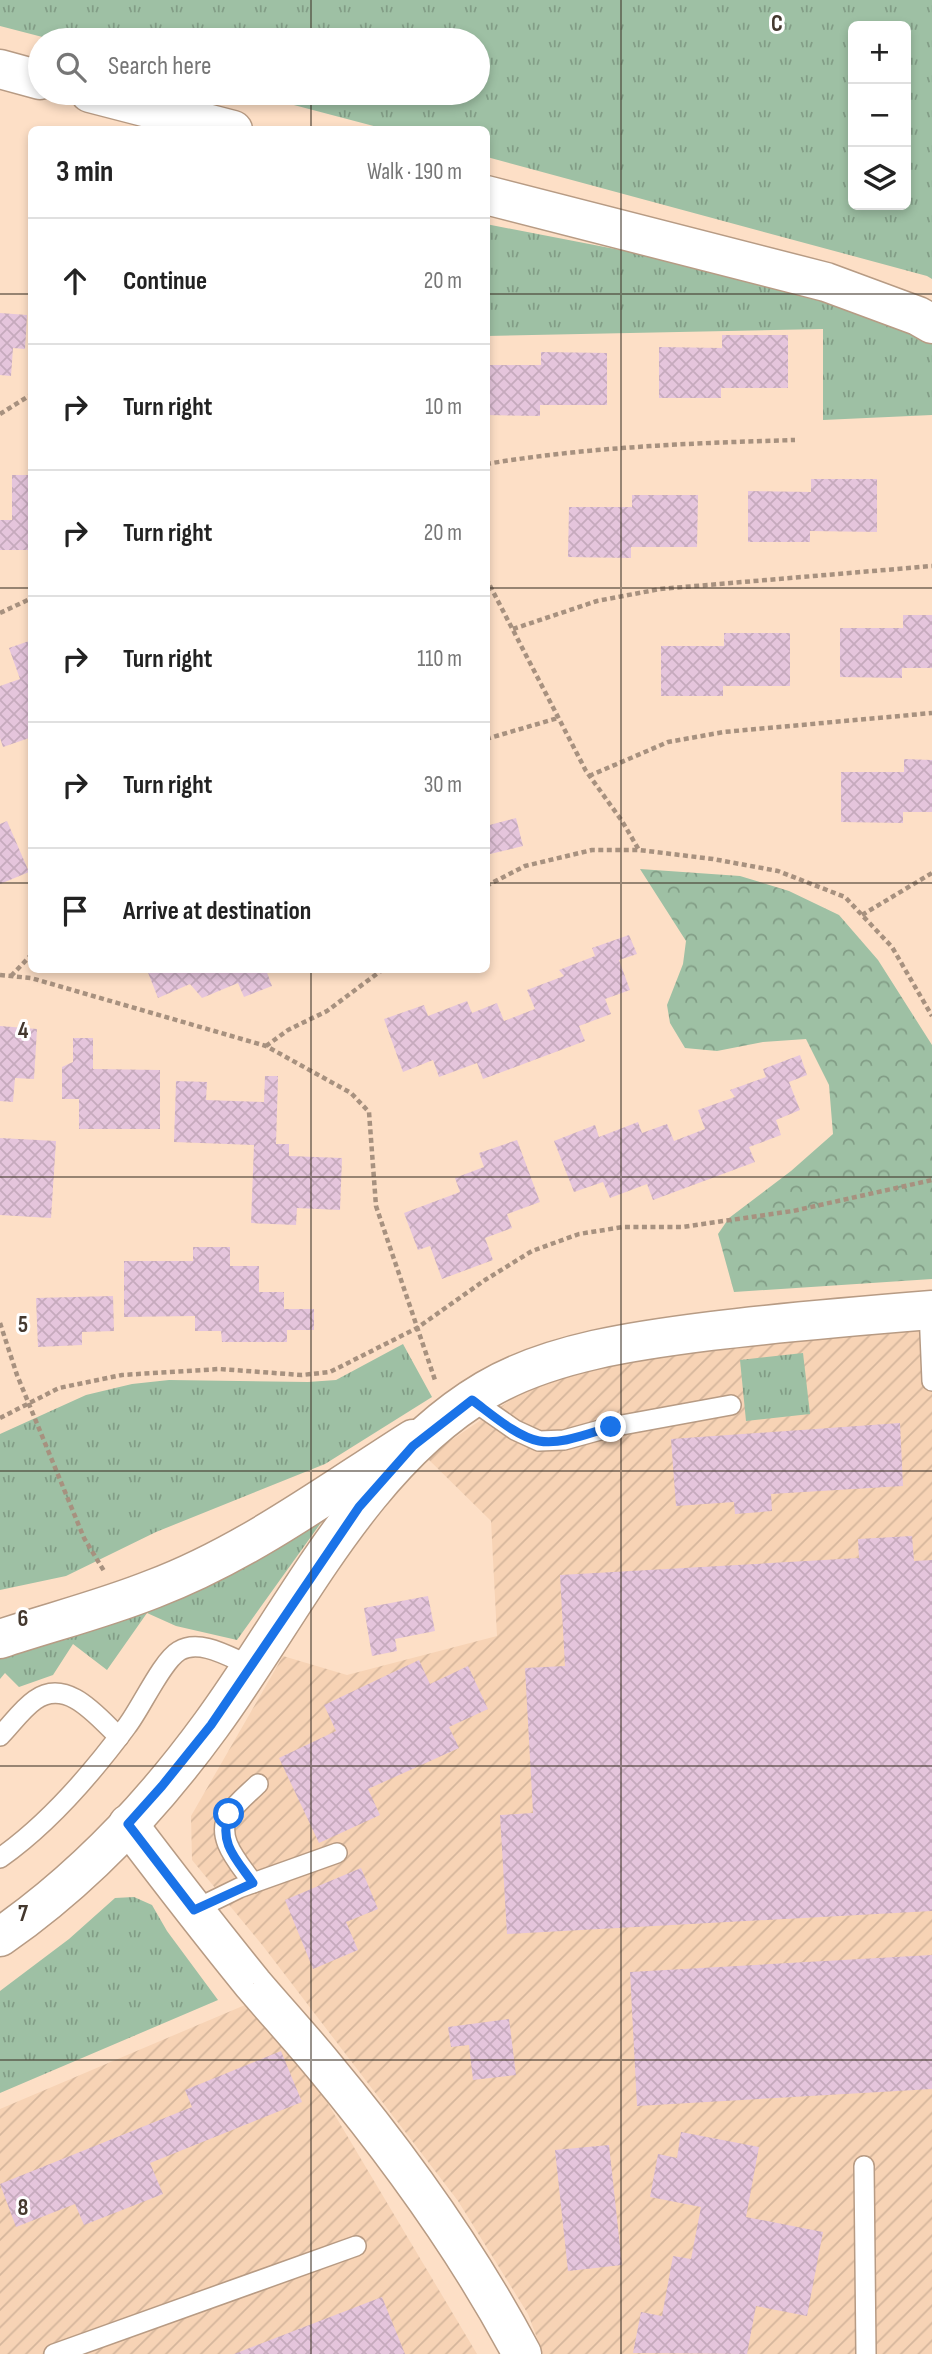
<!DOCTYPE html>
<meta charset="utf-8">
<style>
:root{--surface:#fff;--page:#f2f2f2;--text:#222;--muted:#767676;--line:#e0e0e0}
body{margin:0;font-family:"Sofia Sans Condensed",sans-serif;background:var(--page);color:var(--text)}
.controls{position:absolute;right:21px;top:21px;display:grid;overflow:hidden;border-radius:10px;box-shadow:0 4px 10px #0003}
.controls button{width:63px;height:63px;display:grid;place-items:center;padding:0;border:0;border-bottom:2px solid var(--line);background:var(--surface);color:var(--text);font:35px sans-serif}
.stop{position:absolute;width:21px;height:21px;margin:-16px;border:5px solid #1a73e8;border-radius:50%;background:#fff}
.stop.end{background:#1a73e8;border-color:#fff;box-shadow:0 2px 7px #0008}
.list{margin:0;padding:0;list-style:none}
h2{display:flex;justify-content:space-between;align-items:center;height:91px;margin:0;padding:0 28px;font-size:30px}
h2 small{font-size:23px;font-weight:400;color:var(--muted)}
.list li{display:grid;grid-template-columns:46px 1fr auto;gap:21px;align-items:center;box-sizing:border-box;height:126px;padding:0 28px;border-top:2px solid var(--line)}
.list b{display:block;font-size:26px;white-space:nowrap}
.list em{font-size:23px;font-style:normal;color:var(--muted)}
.icon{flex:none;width:38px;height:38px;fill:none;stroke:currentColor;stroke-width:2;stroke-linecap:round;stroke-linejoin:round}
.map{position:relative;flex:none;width:932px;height:2354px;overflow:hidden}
.search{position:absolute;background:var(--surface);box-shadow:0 4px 10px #0003;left:28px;top:28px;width:462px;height:77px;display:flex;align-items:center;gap:18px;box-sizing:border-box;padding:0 24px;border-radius:38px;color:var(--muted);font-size:26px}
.panel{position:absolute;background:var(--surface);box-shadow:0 4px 10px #0003;left:28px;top:126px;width:462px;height:847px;border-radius:10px}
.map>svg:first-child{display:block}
.industrial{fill:url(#industrial-furrows)}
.grass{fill:url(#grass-tufts);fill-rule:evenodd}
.forest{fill:url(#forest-crowns)}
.building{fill:url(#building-cross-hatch)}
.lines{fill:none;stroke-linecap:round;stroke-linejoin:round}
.lane-casing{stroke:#b79b84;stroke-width:22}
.street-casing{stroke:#b79b84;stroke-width:41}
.secondary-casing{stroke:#b79b84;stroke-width:41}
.path{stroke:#a7917f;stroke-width:4.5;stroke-dasharray:5 3.5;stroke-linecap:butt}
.lane{stroke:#fff;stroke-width:19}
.street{stroke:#fff;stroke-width:38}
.secondary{stroke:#fff;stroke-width:38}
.route{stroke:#1a73e8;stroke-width:9}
.grid{fill:none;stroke:#44382e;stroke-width:2;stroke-opacity:0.55}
.grid-label{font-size:23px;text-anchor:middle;font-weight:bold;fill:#44382e;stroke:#fff;stroke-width:6;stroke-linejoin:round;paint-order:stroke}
</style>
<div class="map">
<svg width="932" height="2354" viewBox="0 0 932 2354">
<defs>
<pattern id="industrial-furrows" width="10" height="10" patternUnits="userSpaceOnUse" patternTransform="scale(1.75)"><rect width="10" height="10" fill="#f7d3b5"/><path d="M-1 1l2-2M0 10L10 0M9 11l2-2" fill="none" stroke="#d5b69c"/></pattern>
<pattern id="grass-tufts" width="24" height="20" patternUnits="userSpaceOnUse" patternTransform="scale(1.75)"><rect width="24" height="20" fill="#9ec0a4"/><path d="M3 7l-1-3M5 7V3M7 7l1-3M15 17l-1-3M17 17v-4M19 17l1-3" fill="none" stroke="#829d86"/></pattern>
<pattern id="forest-crowns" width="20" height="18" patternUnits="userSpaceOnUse" patternTransform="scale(1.75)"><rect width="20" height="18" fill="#9ec0a4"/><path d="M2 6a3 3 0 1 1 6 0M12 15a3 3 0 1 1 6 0" fill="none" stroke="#829d86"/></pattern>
<pattern id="building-cross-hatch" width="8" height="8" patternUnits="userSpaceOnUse" patternTransform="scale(1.75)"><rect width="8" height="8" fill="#e5c5dc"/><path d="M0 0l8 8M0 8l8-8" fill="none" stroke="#c6aabd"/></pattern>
</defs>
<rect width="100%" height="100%" fill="#fddfc6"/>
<!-- industrial -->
<g class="industrial">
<path d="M932,1326v1028h-389l-15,-40 -70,-113 -195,-255 -71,-86 -1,-44 92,-160 64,19 150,-39 -6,-115 -65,-64 101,-68 89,-26 269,-34z"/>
<path d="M245,2005l66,70 166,279h-477v-245z"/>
</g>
<!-- grass -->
<g class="grass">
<path d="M0,0h932v279l-5,-3 -440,-119 -1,-27 -101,-1 -137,-36h230v-53h-424l-54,-14zM906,26v179h-53v-179z"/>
<path d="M486,224l258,50 88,24 100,42v75l-109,5v-91l-336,7z"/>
<path d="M403,1344l29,53 -107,67 -169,68 -90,44 -66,14v-156l86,-39 46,-11 37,-4 139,2 28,-2z"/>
<path d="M803,1353l7,61 -64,7 -6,-61z"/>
<path d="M333,1506l-96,134 -61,-14 -29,-13 -40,57 -34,-26 -20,31 -34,12 -14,-14 -5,6v-23l146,-43 70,-37z"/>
<path d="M134,1897l18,8 15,26 51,69 -218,93v-102l69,-52 46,-41z"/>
</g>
<!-- forest -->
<path class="forest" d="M640,869l100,7 49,15 50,24 39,45 54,85v234l-198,13 -16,-58 11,-16 62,-47 42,-37 -4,-49 -23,-46 -43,3 -46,9 -32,-3 -15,-25 -3,-18 16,-41 3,-23z"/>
<!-- building -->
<g class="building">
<path d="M0,313l27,2 -2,34 -12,-1 -2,28 -11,-1z"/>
<path d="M722,335h66v53h-67v10h-62v-51l63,1z"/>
<path d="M541,352l66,1v52h-67v11l-54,-1v-50h55z"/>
<path d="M12,475h20v75h-32v-30h12z"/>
<path d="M811,479h66v53l-67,-1v11h-62v-51l63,1z"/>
<path d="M632,495h66l-1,52h-66v11l-63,-1 1,-50h63z"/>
<path d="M903,615h29v53h-30v10l-62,-1v-49h63z"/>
<path d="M724,633h66v53h-67v10h-62v-50h63z"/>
<path d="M32,640v97l-29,10 -3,-9v-52l20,-7 -11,-31z"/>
<path d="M904,759l28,1v52h-29v11l-62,-1v-50h63z"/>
<path d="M516,818l7,28 -33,8 -4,-28z"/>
<path d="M7,821l22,51 -29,12v-60z"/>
<path d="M629,935l8,19 -18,6 11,30 -25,9 6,15 -32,12 6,15 -102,38 -6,-16 -38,14 -6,-17 -30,12 -19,-53 40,-14 4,11 39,-15 5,12 25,-10 7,18 31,-12 -8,-19 37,-14 -5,-6 36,-14 -3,-8z"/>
<path d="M147,970h119l6,16 -28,11 -6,-14 -36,15 -12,-14 -32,14z"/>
<path d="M0,1026l37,3 -3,50 -19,-1 -2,24 -13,-1z"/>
<path d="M73,1038h20v31l67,1v59h-81v-30h-17v-32l11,-5z"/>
<path d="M800,1055l7,20 -18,7 11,28 -24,10 5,15 -32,12 6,15 -102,38 -6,-16 -37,14 -7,-16 -29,10 -20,-51 41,-16 4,12 39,-15 4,11 25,-9 7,17 31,-12 -7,-19 37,-13 -5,-7 36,-13 -3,-8z"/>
<path d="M265,1076h13l-2,68h13v12l53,2 -2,52 -43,-2 -1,17 -45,-2 3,-78 -80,-3 2,-61 31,1 -1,18 58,2z"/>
<path d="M0,1138l56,3 -5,77 -51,-3z"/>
<path d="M517,1140l23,62 -33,12 5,14 -27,10 8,22 -51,19 -12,-33 -12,4 -14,-37 56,-21 -5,-14 29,-11 -5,-14z"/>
<path d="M193,1247h37v19h29v26h25v17h30v21h-27v12h-65l-1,-11h-26v-15l-71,1v-56h69z"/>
<path d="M113,1296l1,35 -32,1v13l-44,2 -2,-49z"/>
<path d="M900,1423l3,63 -132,8 1,17 -37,3 -1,-12 -58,4 -5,-67z"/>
<path d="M912,1536l2,25 18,-1v351l-425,23 -7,-119 33,-2 -8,-145 40,-2 -5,-91 299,-17 -1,-19z"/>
<path d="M428,1596l7,35 -40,8 2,12 -25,5 -8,-48z"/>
<path d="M419,1660l11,24 38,-18 20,43 -39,18 10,21 -91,41 12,26 -61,28 -40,-85 57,-27 -12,-26z"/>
<path d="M361,1868l17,41 -32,13 12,28 -45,19 -28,-69z"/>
<path d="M932,1955v134l-295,17 -7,-134z"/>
<path d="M509,2019l7,56 -43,5 -4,-35 -18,2 -3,-20z"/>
<path d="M281,2051l21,51 -152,61 13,31 -79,31 -9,-21 -59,23 -16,-43 192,-77 -7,-17z"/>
<path d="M681,2132l78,15 -13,70 77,15 -16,84 -51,-10 -9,48 -114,-1 8,-41 21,4 11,-60 18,3 10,-52 -51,-10 8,-43 19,4z"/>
<path d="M609,2145l13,120 -54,6 -13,-121z"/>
<path d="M382,2297l23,57h-171z"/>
</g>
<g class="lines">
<defs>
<g id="lane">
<path d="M929,1310l3,71"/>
<path d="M472,1400l43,30 24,11 25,-1 47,-13 120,-22"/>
<path d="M0,1736c11,-11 22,-27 35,-36 32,-23 63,17 84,37"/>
<path d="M0,1858c47,-33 93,-86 127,-132 14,-18 35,-65 52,-75 21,-13 52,7 72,15"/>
<path d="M253,1883c-13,-19 -40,-46 -23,-70 7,-11 19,-20 28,-29"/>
<path d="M194,1910l45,-22 98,-35"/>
<path d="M864,2166l2,188"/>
<path d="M54,2354l302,-108"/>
</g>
<g id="street">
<path d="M0,69l40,11"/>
<path d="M90,93l143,37"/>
<path d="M486,195l340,87 92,34 14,8"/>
<path d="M0,1639c51,-17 103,-30 153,-50 93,-35 176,-97 260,-150"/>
<path d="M128,1824c41,54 82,107 125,160 23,27 47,53 70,81 75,90 144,185 199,289"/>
</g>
<path id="secondary" d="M0,1937c82,-57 152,-131 211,-212 83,-113 151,-262 275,-335 64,-38 153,-50 225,-59 74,-9 147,-15 221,-21"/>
</defs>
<!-- lane casing -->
<use href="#lane" class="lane-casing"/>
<!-- street casing -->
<use href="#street" class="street-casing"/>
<!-- secondary casing -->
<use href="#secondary" class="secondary-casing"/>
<!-- path -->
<g class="path">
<path d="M0,414l32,-20"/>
<path d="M486,464c102,-17 206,-21 309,-24"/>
<path d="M486,578l100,193 36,50 17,29"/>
<path d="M0,613l32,-15"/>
<path d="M513,629l84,-28 63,-12 272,-23"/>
<path d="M486,739l72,-21"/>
<path d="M589,776l79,-34 56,-10 208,-19"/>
<path d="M486,886l39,-20 67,-16h47l74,9 65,12 67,26 47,50 40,69"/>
<path d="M862,915l70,-42"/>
<path d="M0,975l31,3 235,68 85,47 18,19 7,94 59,174"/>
<path d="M11,976l21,-22"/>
<path d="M266,1046l22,-16 39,-19 55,-41"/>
<path d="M0,1323l17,52 67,163 20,33"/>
<path d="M0,1418l59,-30 63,-13 97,-6 83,6 28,-3 87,-44 68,-48 47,-29 47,-17 44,-7h59l111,-16 139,-31"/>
</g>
<!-- lane -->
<use href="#lane" class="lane"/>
<!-- street -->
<use href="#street" class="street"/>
<!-- secondary -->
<use href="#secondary" class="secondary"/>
</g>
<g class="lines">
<!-- route -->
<path class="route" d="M229,1814c-11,29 8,46 24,69l-59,27 -66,-86 34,-38 49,-61 148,-218 54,-61 59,-46c18,13 45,37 67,41 23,4 50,-8 72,-14"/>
</g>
<!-- grid -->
<path class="grid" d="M311,0v40M621,0v2354M311,93v37M0,294h32M486,294h446M0,588h32M486,588h446M0,883h32M486,883h446M311,970v1384M0,1177h932M0,1471h932M0,1766h932M0,2060h932"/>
<g class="grid-label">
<text x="777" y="31">C</text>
<text x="23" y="1038">4</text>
<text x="23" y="1332">5</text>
<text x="23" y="1626">6</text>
<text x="23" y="1921">7</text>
<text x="23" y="2215">8</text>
</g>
</svg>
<div class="controls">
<button>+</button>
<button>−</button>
<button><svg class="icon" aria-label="layers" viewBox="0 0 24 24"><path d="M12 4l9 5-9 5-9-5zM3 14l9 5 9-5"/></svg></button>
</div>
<div class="stop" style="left:229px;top:1814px"></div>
<div class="stop end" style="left:611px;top:1427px"></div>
<div class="search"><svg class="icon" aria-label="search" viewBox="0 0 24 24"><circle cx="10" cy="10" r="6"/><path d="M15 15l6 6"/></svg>Search here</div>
<section class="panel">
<h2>3 min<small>Walk · 190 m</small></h2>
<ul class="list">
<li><svg class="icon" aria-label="ahead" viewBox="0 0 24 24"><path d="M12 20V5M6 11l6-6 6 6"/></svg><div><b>Continue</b></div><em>20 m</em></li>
<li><svg class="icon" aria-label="right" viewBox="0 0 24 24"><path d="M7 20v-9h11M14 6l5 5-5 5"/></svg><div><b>Turn right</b></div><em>10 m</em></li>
<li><svg class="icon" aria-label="right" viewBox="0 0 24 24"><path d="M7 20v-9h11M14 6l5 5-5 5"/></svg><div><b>Turn right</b></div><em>20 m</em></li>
<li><svg class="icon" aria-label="right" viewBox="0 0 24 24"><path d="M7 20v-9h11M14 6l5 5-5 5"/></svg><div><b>Turn right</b></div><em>110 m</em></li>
<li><svg class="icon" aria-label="right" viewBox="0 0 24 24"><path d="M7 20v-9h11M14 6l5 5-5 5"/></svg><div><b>Turn right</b></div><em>30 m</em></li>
<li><svg class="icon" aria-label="arrive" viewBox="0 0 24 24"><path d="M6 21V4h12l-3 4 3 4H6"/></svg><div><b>Arrive at destination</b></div></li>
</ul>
</section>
</div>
